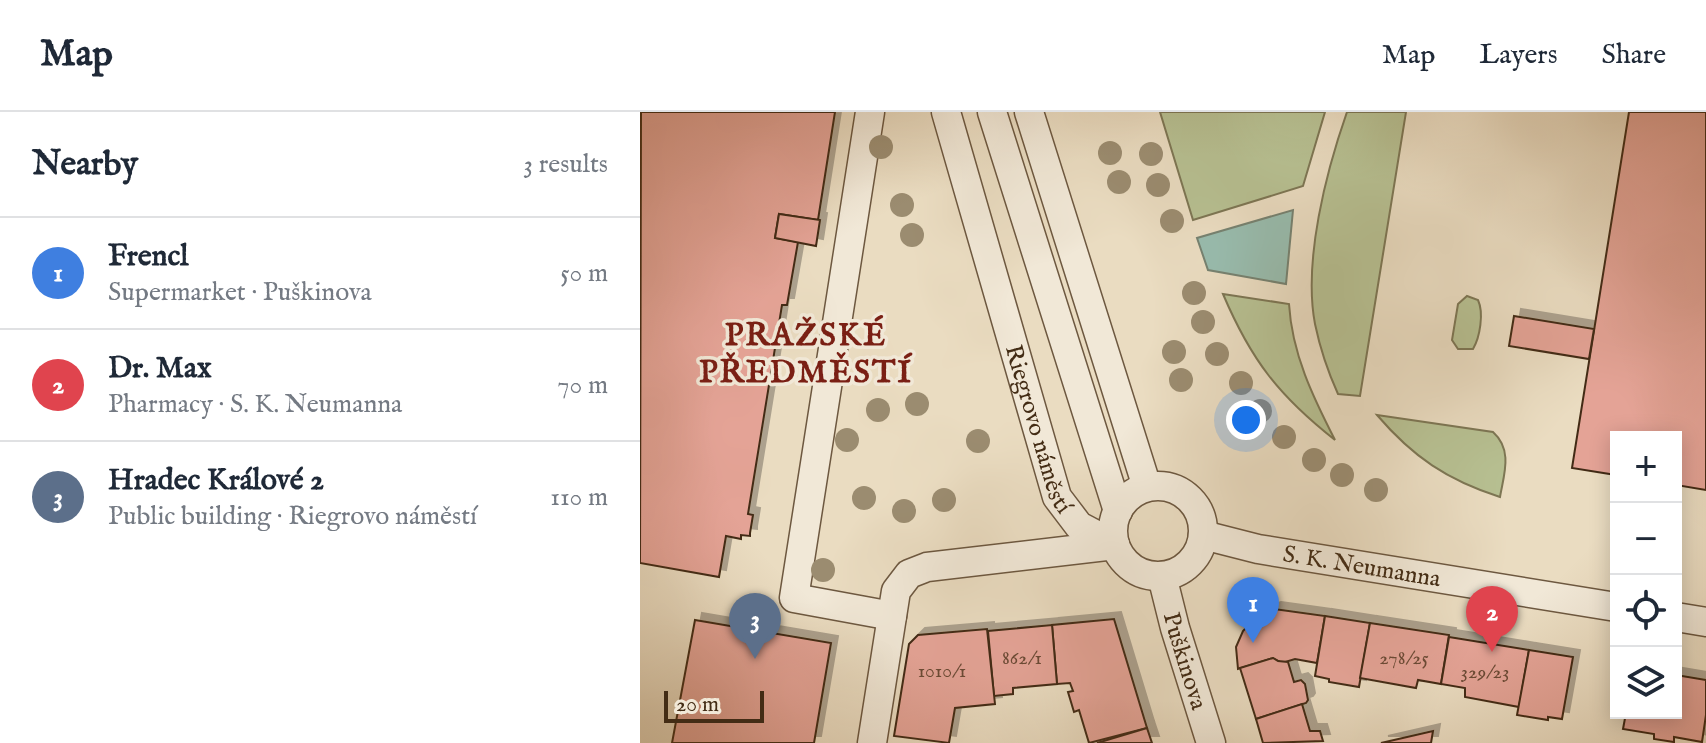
<!DOCTYPE html>
<meta charset="utf-8">
<style>
:root{--surface:#fff;--page:#f6f6f7;--text:#1f2937;--muted:#747a83;--line:#e0e1e3;--accent:#7c3aed}
body{margin:0;font-family:"IM FELL English",serif;background:var(--page);color:var(--text)}
.controls{position:absolute;right:24px;bottom:24px;display:grid;overflow:hidden;border-radius:0px;box-shadow:0 4px 20px #0003}
.controls button{width:72px;height:72px;display:grid;place-items:center;padding:0;border:0;border-bottom:2px solid var(--line);background:var(--surface);color:var(--text);font:40px sans-serif}
.scale{position:absolute;left:24px;bottom:20px;width:100px;box-sizing:border-box;padding-left:8px;border:4px solid #432c15;border-top:0;font-size:22px;line-height:28px;white-space:nowrap;color:#432c15;-webkit-text-stroke:6px #f1e8d7;paint-order:stroke}
.you{position:absolute;left:606px;top:308px;width:28px;height:28px;margin:-20px;border:6px solid #fff;border-radius:50%;background:#1a73e8;box-shadow:0 0 0 12px #1a73e833}
.badge{display:grid;place-items:center;width:52px;height:52px;border-radius:50%;background:var(--accent);color:#fff;font-size:26px;font-weight:700}
.pin{position:absolute;translate:-50% -66px;filter:drop-shadow(0 2px 4px #0008)}
.pin::after{content:'';position:absolute;top:42px;width:28px;height:24px;background:inherit;clip-path:polygon(0 0,100% 0,50% 100%)}
.list{margin:0;padding:0;list-style:none}
h2{display:flex;justify-content:space-between;align-items:center;height:104px;margin:0;padding:0 32px;font-size:34px}
h2 small{font-size:26px;font-weight:400;color:var(--muted)}
.list li{display:grid;grid-template-columns:52px 1fr auto;gap:24px;align-items:center;box-sizing:border-box;height:112px;padding:0 32px;border-top:2px solid var(--line)}
.list b{display:block;font-size:30px;white-space:nowrap}
.list p{margin:0;font-size:26px;white-space:nowrap;color:var(--muted)}
.list em{font-size:26px;font-style:normal;color:var(--muted)}
.icon{flex:none;width:44px;height:44px;fill:none;stroke:currentColor;stroke-width:2;stroke-linecap:round;stroke-linejoin:round}
.map{position:relative;flex:none;width:1066px;height:631px;overflow:hidden}
header{display:flex;align-items:center;gap:48px;box-sizing:border-box;height:112px;padding:0 40px;background:var(--surface);border-bottom:2px solid var(--line)}
header strong{font-size:38px}
nav{display:flex;gap:44px;margin-inline-start:auto;font-size:28px}
main{display:flex}
aside{flex:1;background:var(--surface)}
.map>svg:first-child{display:block}
.green{fill:#b7c092;stroke:#7d7654;stroke-width:2}
.water{fill:#98bcae;stroke:#768271;stroke-width:2}
.building{fill:#e4a396;stroke:#432c15;stroke-width:2;filter:url(#shadow)}
.lines{fill:none;stroke-linecap:round;stroke-linejoin:round}
.street-casing{stroke:#6d5840;stroke-width:31}
.street{stroke:#f1e8d7;stroke-width:28}
.tree{fill:#9b8c70}
.labels{text-anchor:middle;stroke-width:7;stroke-linejoin:round;paint-order:stroke}
.number-label{font-size:20px;fill:#6b4a35}
.street-label{font-size:24px;fill:#432c15;stroke:#f1e8d7}
.district-label{font-size:32px;font-weight:bold;letter-spacing:2px;fill:#7a1f14;stroke:#f1e8d7}
</style>
<header>
<strong>Map</strong>
<nav><a>Map</a><a>Layers</a><a>Share</a></nav>
</header>
<main>
<aside>
<h2>Nearby<small>3 results</small></h2>
<ul class="list">
<li><span class="badge" style="background:#3f7fe0">1</span><div><b>Frencl</b><p>Supermarket · Puškinova</p></div><em>50 m</em></li>
<li><span class="badge" style="background:#e0444e">2</span><div><b>Dr. Max</b><p>Pharmacy · S. K. Neumanna</p></div><em>70 m</em></li>
<li><span class="badge" style="background:#5c6f8a">3</span><div><b>Hradec Králové 2</b><p>Public building · Riegrovo náměstí</p></div><em>110 m</em></li>
</ul>
</aside>
<div class="map">
<svg width="1066" height="631" viewBox="0 0 1066 631">
<defs>
<filter id="shadow"><feDropShadow dx="7" dy="-7" stdDeviation="0" flood-color="#0004"/></filter>
</defs>
<rect width="100%" height="100%" fill="#eadcc1"/>
<filter id="stains"><feTurbulence type="fractalNoise" baseFrequency=".0025" numOctaves="4"/><feColorMatrix values="0 0 0 0 .2 0 0 0 0 .09 0 0 0 0 .02 0 0 0 .5 -.17"/></filter>
<radialGradient id="worn" r=".72"><stop offset=".6" stop-color="#630" stop-opacity="0"/><stop offset="1" stop-color="#630" stop-opacity=".3"/></radialGradient>
<!-- green -->
<g class="green">
<path d="M520,0h165l-22,74 -110,34z"/>
<path d="M707,0h59l-46,284 -22,-2c-10,-22 -18,-46 -23,-70 -12,-63 11,-152 32,-212z"/>
<path d="M583,182l66,10c3,50 24,93 46,136 -56,-44 -84,-80 -112,-146z"/>
<path d="M827,184l11,4c6,13 2,37 -5,49h-15l-6,-9 6,-36z"/>
<path d="M737,303l116,17c20,18 11,42 7,65 -53,-17 -87,-40 -123,-82z"/>
</g>
<!-- water -->
<path class="water" d="M653,98l-7,74 -78,-14 -11,-32z"/>
<!-- building -->
<g class="building">
<path d="M1,0h194l-17,108 -39,-6 -4,24 23,4 -11,63h-5l-34,209 5,1 -3,18v3l-9,-1v4l-15,-3 -7,41 -79,-14z"/>
<path d="M989,0h77v378l-30,-5v-48h-60v38l-44,-7z"/>
<path d="M139,102l41,6 -4,26 -41,-8z"/>
<path d="M874,204l80,13 -5,30 -80,-13z"/>
<path d="M634,497l51,7 -8,47 -22,-4 -13,4 -9,-5 -35,11 -2,-22 7,-16 15,-16z"/>
<path d="M685,504l45,7 -11,64 -30,-5v-3l-14,-3z"/>
<path d="M474,507l33,109 -58,15 -10,-33 -5,2 -6,-20 5,-1 -3,-8 -13,1 -5,-59z"/>
<path d="M55,508l136,23 -17,100h-142z"/>
<path d="M730,511l79,12 -8,49 -23,-4 -2,8 -56,-10z"/>
<path d="M412,513l5,59 -44,4v6l-19,2 -6,-65z"/>
<path d="M347,517l8,75 -40,4 -6,35 -55,-7 15,-92 9,-9z"/>
<path d="M809,525l80,13 -10,57 -54,-10v-9l-24,-4z"/>
<path d="M889,538l44,7 -11,62 -14,-2v3l-31,-5z"/>
<path d="M633,546l5,3 10,1 6,20 7,-2 4,4 3,16 -2,3 -50,16 -16,-51z"/>
<path d="M1036,563l30,5v35l-4,27 -28,-5v5l-20,-3v-5l-31,-5 3,-16h50z"/>
<path d="M662,592l8,27h10l3,10 -60,2 -7,-24z"/>
<path d="M507,616l5,15h-55z"/>
<path d="M793,619l-2,12h-50z"/>
</g>
<g class="lines">
<defs>
<g id="street">
<path d="M230,0l-76,486 98,18"/>
<path id="s1" d="M306,0l111,385 22,29 36,19"/>
<path d="M352,0l126,399"/>
<path d="M389,0l118,375"/>
<circle cx="518" cy="419" r="45"/>
<path id="s2" d="M563,423l55,14 358,58"/>
<path id="s3" d="M522,464l13,52 36,115"/>
<path d="M1036,505l30,5"/>
<path d="M232,631l24,-152 13,-17 18,-7 188,-22"/>
</g>
</defs>
<!-- street casing -->
<use href="#street" class="street-casing"/>
<!-- street -->
<use href="#street" class="street"/>
</g>
<!-- trees -->
<g class="tree">
<circle cx="241" cy="35" r="12"/>
<circle cx="470" cy="41" r="12"/>
<circle cx="511" cy="42" r="12"/>
<circle cx="479" cy="70" r="12"/>
<circle cx="518" cy="73" r="12"/>
<circle cx="262" cy="93" r="12"/>
<circle cx="532" cy="109" r="12"/>
<circle cx="272" cy="123" r="12"/>
<circle cx="554" cy="181" r="12"/>
<circle cx="563" cy="210" r="12"/>
<circle cx="534" cy="240" r="12"/>
<circle cx="577" cy="242" r="12"/>
<circle cx="541" cy="268" r="12"/>
<circle cx="601" cy="271" r="12"/>
<circle cx="277" cy="292" r="12"/>
<circle cx="238" cy="298" r="12"/>
<circle cx="620" cy="299" r="12"/>
<circle cx="644" cy="325" r="12"/>
<circle cx="207" cy="328" r="12"/>
<circle cx="338" cy="329" r="12"/>
<circle cx="674" cy="348" r="12"/>
<circle cx="702" cy="363" r="12"/>
<circle cx="736" cy="378" r="12"/>
<circle cx="224" cy="386" r="12"/>
<circle cx="304" cy="388" r="12"/>
<circle cx="264" cy="399" r="12"/>
<circle cx="183" cy="458" r="12"/>
</g>
<g class="labels">
<!-- number labels -->
<g class="number-label">
<text x="382" y="552">862/1</text>
<text x="764" y="552">278/25</text>
<text x="302" y="565">1010/1</text>
<text x="845" y="566">329/23</text>
</g>
<!-- street labels -->
<g class="street-label">
<text dy="8" stroke="none"><textPath href="#s1" startOffset="330">Riegrovo náměstí</textPath></text>
<text dy="8" stroke="none"><textPath href="#s2" startOffset="162">S. K. Neumanna</textPath></text>
<text dy="8" stroke="none"><textPath href="#s3" startOffset="88">Puškinova</textPath></text>
</g>
<!-- district labels -->
<g class="district-label">
<text x="166" y="233">PRAŽSKÉ<tspan x="166" dy="37">PŘEDMĚSTÍ</tspan></text>
</g>
</g>
<rect width="100%" height="100%" filter="url(#stains)"/>
<rect width="100%" height="100%" fill="url(#worn)"/>
</svg>
<div class="controls">
<button>+</button>
<button>−</button>
<button><svg class="icon" aria-label="locate" viewBox="0 0 24 24"><circle cx="12" cy="12" r="6"/><path d="M12 2v4M12 18v4M2 12h4M18 12h4"/></svg></button>
<button><svg class="icon" aria-label="layers" viewBox="0 0 24 24"><path d="M12 4l9 5-9 5-9-5zM3 14l9 5 9-5"/></svg></button>
</div>
<div class="scale">20 m</div>
<div class="you"></div>
<div class="pin badge" style="left:613px;top:531px;background:#3f7fe0">1</div>
<div class="pin badge" style="left:852px;top:540px;background:#e0444e">2</div>
<div class="pin badge" style="left:115px;top:547px;background:#5c6f8a">3</div>
</div>
</main>
